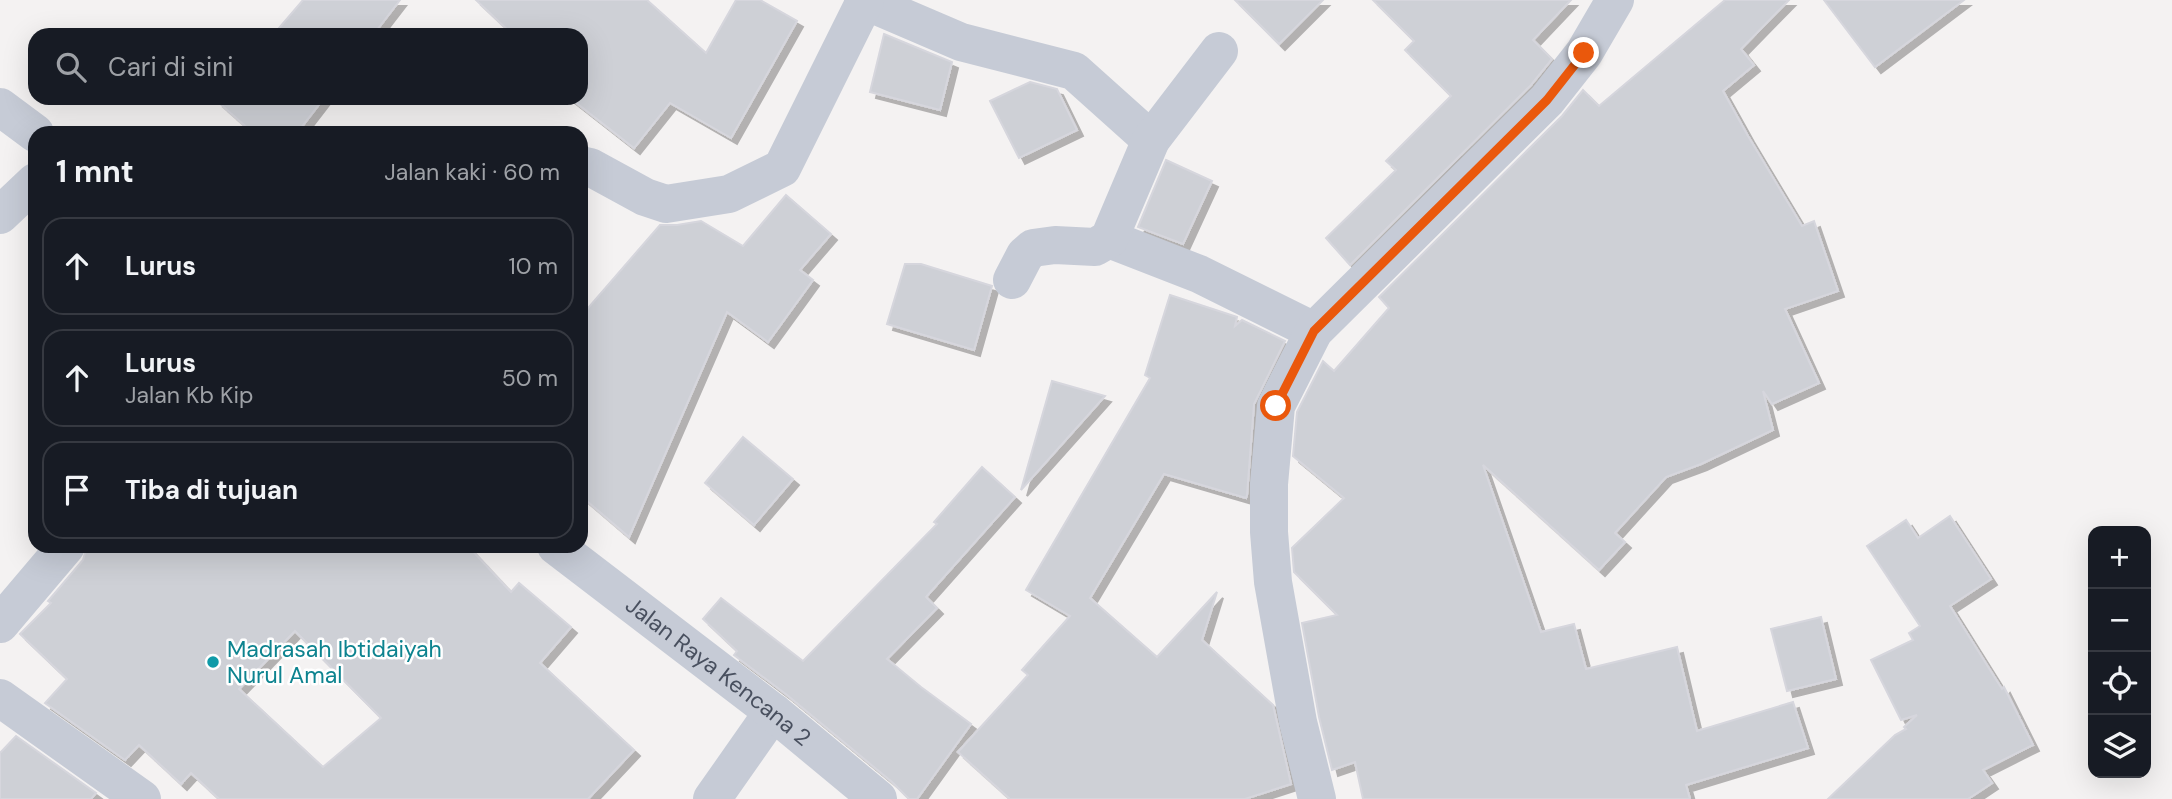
<!DOCTYPE html>
<html lang="id">
<meta charset="utf-8">
<style>
:root{--surface:#171b24;--page:#20242c;--text:#f1f3f6;--muted:#9ea1a6;--line:#363941}
body{margin:0;font-family:"DM Sans",sans-serif;background:var(--page);color:var(--text)}
.controls{position:absolute;right:21px;bottom:21px;display:grid;overflow:hidden;border-radius:14px;box-shadow:0 7px 28px #0002}
.controls button{width:63px;height:63px;display:grid;place-items:center;padding:0;border:0;border-bottom:2px solid var(--line);background:var(--surface);color:var(--text);font:35px sans-serif}
.stop{position:absolute;width:21px;height:21px;margin:-16px;border:5px solid #ea580c;border-radius:50%;background:#fff}
.stop.end{background:#ea580c;border-color:#fff;box-shadow:0 2px 7px #0008}
.list{margin:0;padding:0;list-style:none}
h2{display:flex;justify-content:space-between;align-items:center;height:91px;margin:0;padding:0 28px;font-size:30px}
h2 small{font-size:23px;font-weight:400;color:var(--muted)}
.list li{display:grid;grid-template-columns:46px 1fr auto;gap:21px;align-items:center;box-sizing:border-box;height:98px;margin:0 14px 14px;padding:0 14px;border:2px solid var(--line);border-radius:21px}
.list b{display:block;font-size:26px;white-space:nowrap}
.list p{margin:0;font-size:23px;white-space:nowrap;color:var(--muted)}
.list em{font-size:23px;font-style:normal;color:var(--muted)}
.icon{flex:none;width:38px;height:38px;fill:none;stroke:currentColor;stroke-width:2;stroke-linecap:round;stroke-linejoin:round}
.map{position:relative;flex:none;width:2172px;height:799px;overflow:hidden}
.search{position:absolute;background:var(--surface);box-shadow:0 7px 28px #0002;left:28px;top:28px;width:560px;height:77px;display:flex;align-items:center;gap:18px;box-sizing:border-box;padding:0 24px;border-radius:21px;color:var(--muted);font-size:26px}
.panel{position:absolute;background:var(--surface);box-shadow:0 7px 28px #0002;left:28px;top:126px;width:560px;height:427px;border-radius:21px}
.map>svg:first-child{display:block}
.building{fill:#ced0d6;stroke:#d6d6dd;stroke-width:2;fill-rule:evenodd;filter:url(#shadow)}
.lines{fill:none;stroke-linecap:round;stroke-linejoin:round}
.minor{stroke:#c6cbd6;stroke-width:38}
.tertiary{stroke:#c6cbd6;stroke-width:38}
.route{stroke:#ea580c;stroke-width:9}
.culture-dot{fill:#0f9aa8;stroke:#fff;stroke-width:2.5}
.labels{text-anchor:middle;stroke-width:5;stroke-linejoin:round;paint-order:stroke}
.culture-label{font-size:23px;fill:#0d838f;stroke:#fff;text-anchor:start}
.street-label{font-size:23px;fill:#49505f;stroke:#fff}
</style>
<div class="map">
<svg width="2172" height="799" viewBox="0 0 2172 799">
<defs>
<filter id="shadow"><feDropShadow dx="6" dy="6" stdDeviation="0" flood-color="#0004"/></filter>
</defs>
<rect width="100%" height="100%" fill="#f4f2f2"/>
<!-- building -->
<g class="building">
<path d="M303,0h97l-27,35h-100z"/>
<path d="M476,0h171l59,53 30,-53h24l37,21 -66,117 -61,-35 -36,45 -64,-50h11v-63h-68z"/>
<path d="M1235,0h88l-44,44z"/>
<path d="M1373,0h198l-38,40 19,19 -21,26 -181,180 -24,-27 70,-68 -10,-9 65,-65 -46,-46 9,-9z"/>
<path d="M1725,0h64l-48,49 13,16 -31,26 25,45 54,90 12,-5 24,70 -53,18 34,74 -47,21 -9,-13 10,39 -72,34 -35,13 -51,56 10,9 -26,28 -116,-105 58,167 33,-8 12,45 91,-22 20,84 96,-29 15,46 -122,37 4,14h-327l-8,-37 -23,8 -13,-53 -17,-94 35,-8 -43,-43 -2,-24 52,-50 -51,-42 4,-44 26,-51 11,10 55,-63 -10,-11 183,-181 21,-26 16,16z"/>
<path d="M1824,0h140l-89,67z"/>
<path d="M884,34l68,28 -12,48 -70,-18z"/>
<path d="M1030,82l27,7 20,41 -58,28 -29,-57z"/>
<path d="M220,98h104l-27,35h-44l-36,-32z"/>
<path d="M1166,160l46,21 -29,63 -45,-17z"/>
<path d="M786,195l45,39 -31,36 13,10 -45,62 -41,-30 -98,225 -48,-41v-180l79,-91h17l24,-4 42,25z"/>
<path d="M905,264h16l71,22 -18,64 -87,-26z"/>
<path d="M1170,295l67,22 -2,9 7,-6 43,21 -31,63 -7,91 -1,3 -82,-24 -74,124 67,59 60,-65 -15,48 71,65 18,79 -46,15h-235l-52,-47 70,-77 -6,-5 48,-54 -44,-26 124,-212 -5,-3z"/>
<path d="M1052,381l53,15 -84,94z"/>
<path d="M743,437l50,42 -39,46 -49,-42z"/>
<path d="M982,467l33,30 -89,100 11,11 -50,51 34,28 50,37 -54,75h-8l-17,-17 -105,-87 -53,-40 3,-4 -34,-32 18,-21 82,63 134,-137 -3,-2z"/>
<path d="M1950,516l41,63 -41,27 52,83 2,-2 29,58 -50,25 9,13 -24,16h-140l67,-64 11,-6 -2,-2 13,-12 -16,5 -30,-60 42,-20 -4,-7 11,-7 -53,-80 39,-26 12,18z"/>
<path d="M87,546h381l43,46 8,-9 52,44 -31,36 94,87 -46,49h-369l-28,-26 -10,11 -42,-39 -14,15 -80,-57 22,-24 -47,-45 31,-31 -3,-2 35,-41zM295,631l86,87 -58,49 -84,-78z"/>
<path d="M1821,617l15,62 -49,12 -16,-62z"/>
<path d="M16,736l80,57 -5,6h-91v-46z"/>
</g>
<g class="lines">
<!-- minor -->
<g class="minor">
<path d="M863,0l98,42 113,29 77,69"/>
<path d="M581,165l9,2 55,30 21,7 63,-10 53,-26 83,-167"/>
<path d="M0,215l35,-33"/>
<path d="M1109,239l90,35 115,57"/>
<path d="M1012,280l13,-25 8,-7 22,-3 40,2 14,-8 42,-99 68,-89"/>
<path d="M0,624l66,-78"/>
<path d="M0,698l142,101"/>
<path d="M712,799l61,-87"/>
<path d="M1317,799l-19,-77 -25,-140 -4,-50v-48l7,-78 38,-75 233,-231 37,-47 31,-53"/>
</g>
<!-- tertiary -->
<g class="tertiary">
<path d="M0,107l35,26"/>
<path id="s1" d="M556,546l217,166 105,87"/>
</g>
</g>
<g class="lines">
<!-- route -->
<path class="route" d="M1276,406l38,-75 233,-231 37,-47"/>
</g>
<!-- markers -->
<circle class="culture-dot" cx="213" cy="662" r="7"/>
<g class="labels">
<!-- culture labels -->
<g class="culture-label">
<text x="227" y="657">Madrasah Ibtidaiyah<tspan x="227" dy="26">Nurul Amal</tspan></text>
</g>
<!-- street labels -->
<g class="street-label">
<text dy="8" stroke="none"><textPath href="#s1" startOffset="205">Jalan Raya Kencana 2</textPath></text>
</g>
</g>
</svg>
<div class="controls">
<button>+</button>
<button>−</button>
<button><svg class="icon" aria-label="locate" viewBox="0 0 24 24"><circle cx="12" cy="12" r="6"/><path d="M12 2v4M12 18v4M2 12h4M18 12h4"/></svg></button>
<button><svg class="icon" aria-label="layers" viewBox="0 0 24 24"><path d="M12 4l9 5-9 5-9-5zM3 14l9 5 9-5"/></svg></button>
</div>
<div class="stop" style="left:1276px;top:406px"></div>
<div class="stop end" style="left:1584px;top:53px"></div>
<div class="search"><svg class="icon" aria-label="search" viewBox="0 0 24 24"><circle cx="10" cy="10" r="6"/><path d="M15 15l6 6"/></svg>Cari di sini</div>
<section class="panel">
<h2>1 mnt<small>Jalan kaki · 60 m</small></h2>
<ul class="list">
<li><svg class="icon" aria-label="ahead" viewBox="0 0 24 24"><path d="M12 20V5M6 11l6-6 6 6"/></svg><div><b>Lurus</b></div><em>10 m</em></li>
<li><svg class="icon" aria-label="ahead" viewBox="0 0 24 24"><path d="M12 20V5M6 11l6-6 6 6"/></svg><div><b>Lurus</b><p>Jalan Kb Kip</p></div><em>50 m</em></li>
<li><svg class="icon" aria-label="arrive" viewBox="0 0 24 24"><path d="M6 21V4h12l-3 4 3 4H6"/></svg><div><b>Tiba di tujuan</b></div></li>
</ul>
</section>
</div>
